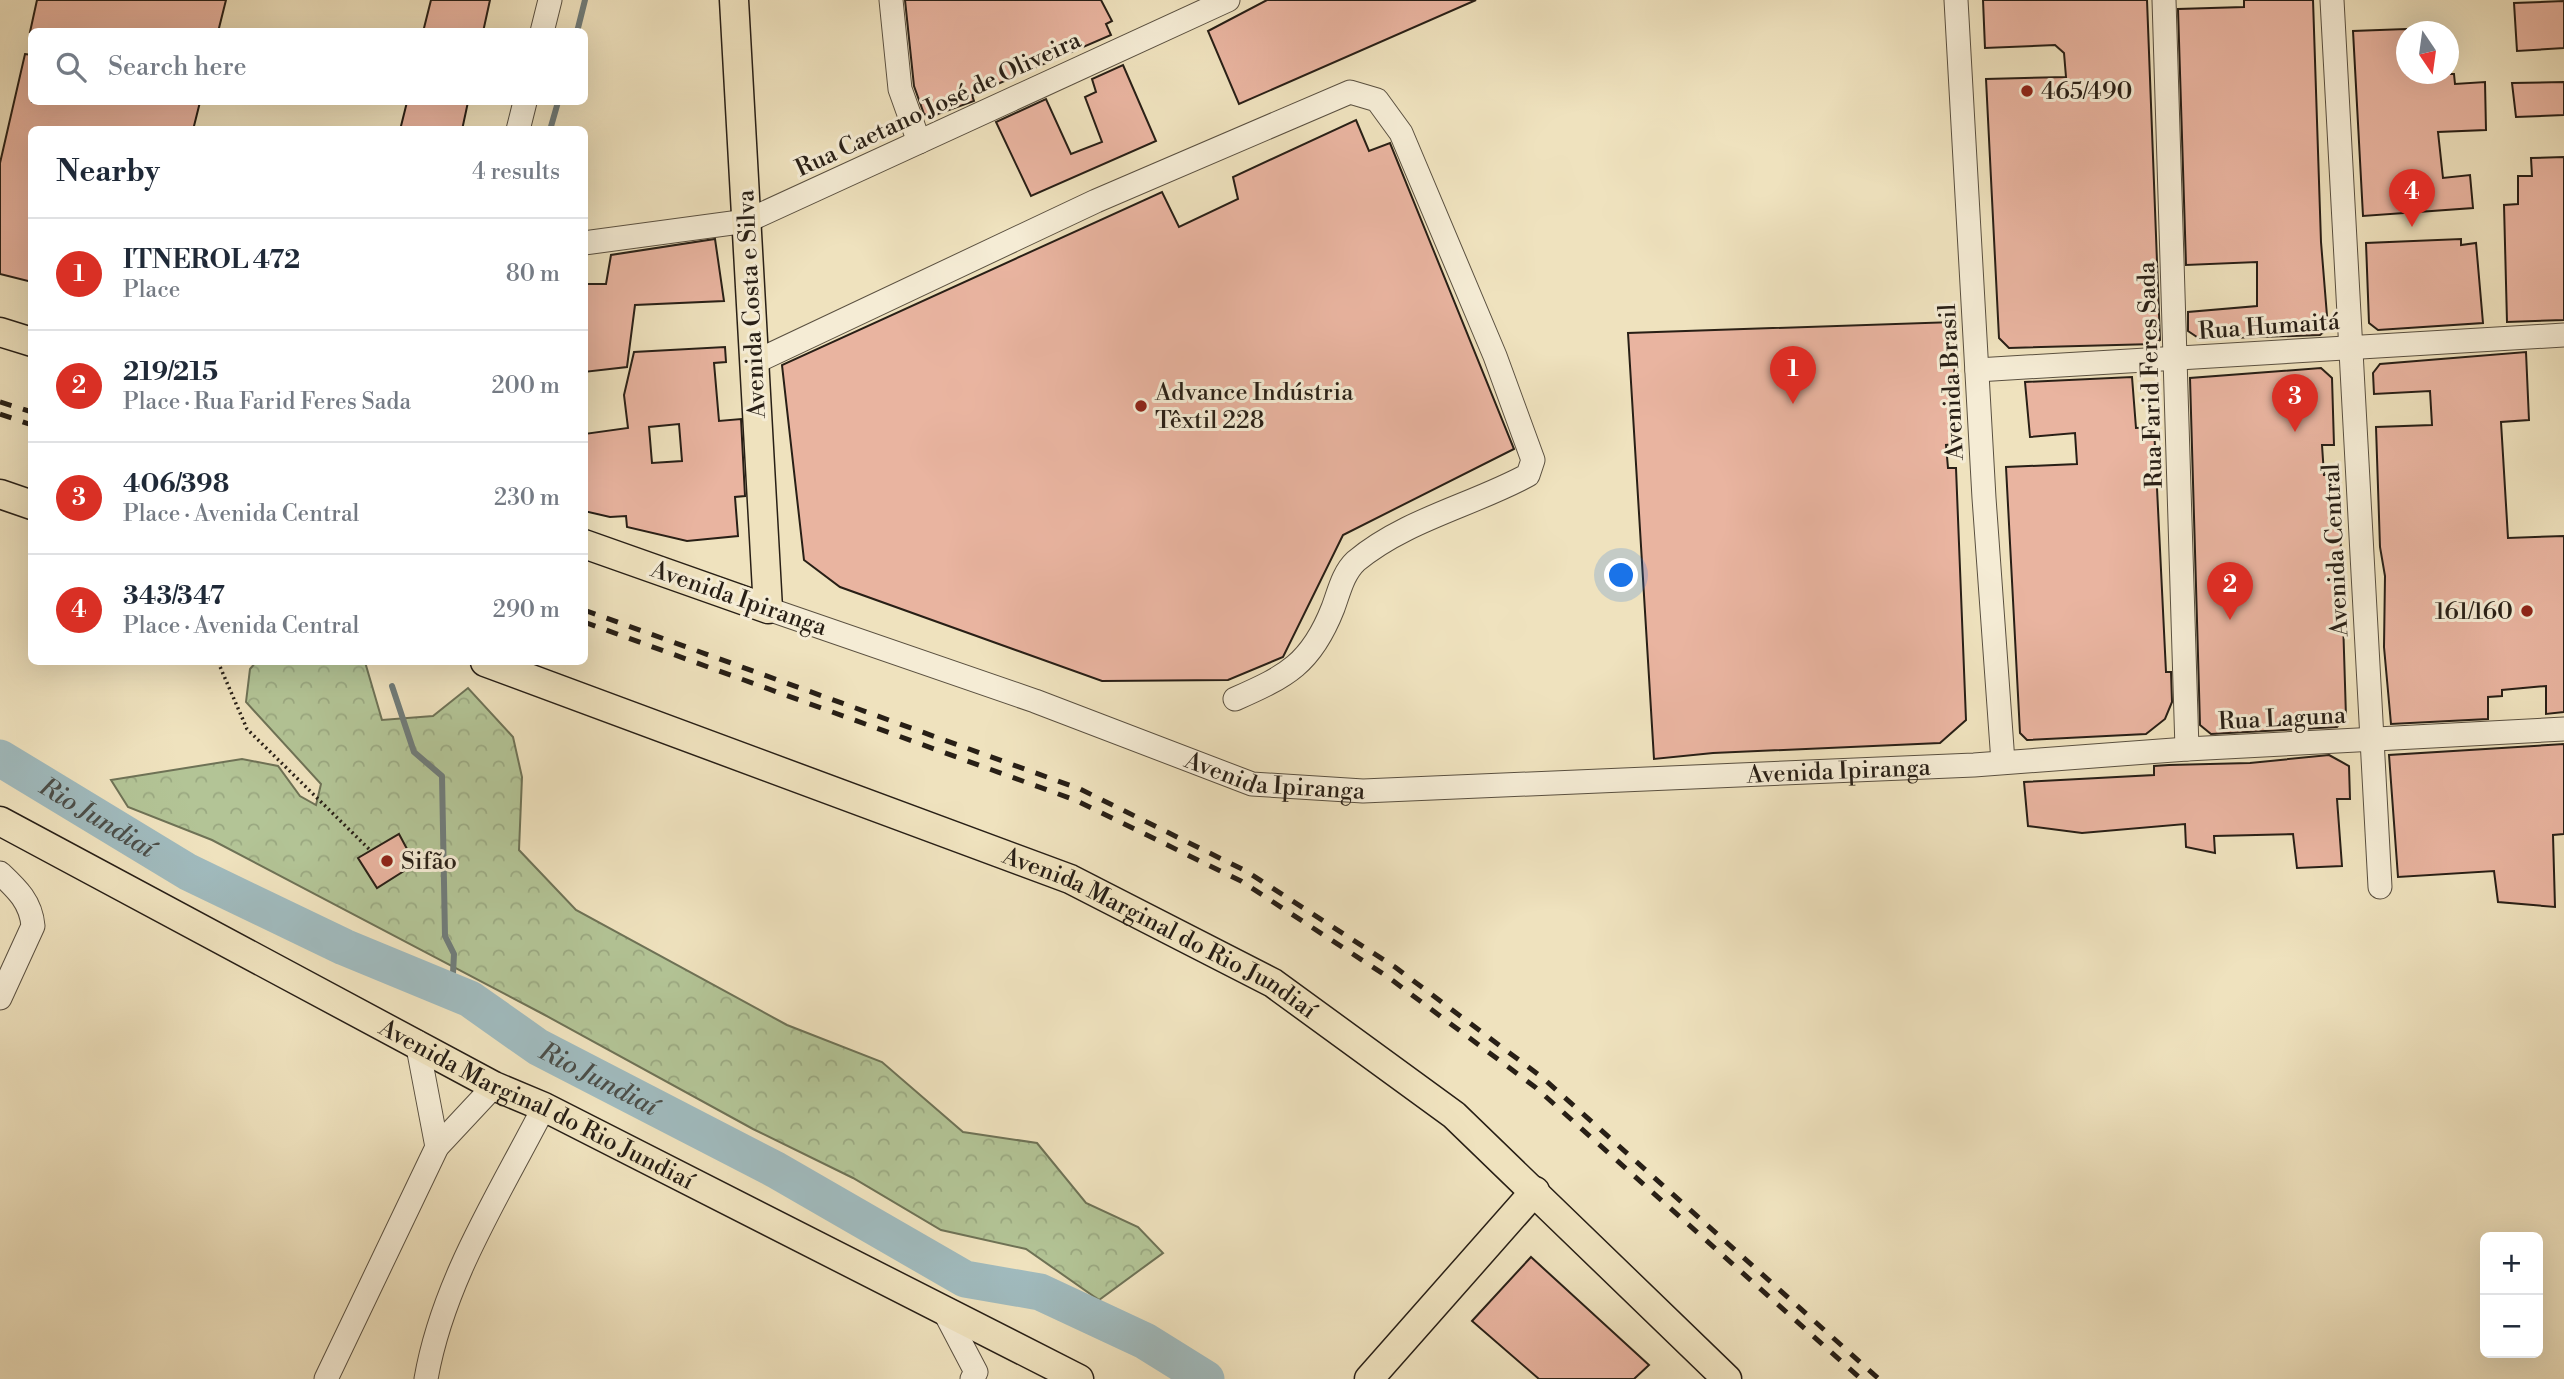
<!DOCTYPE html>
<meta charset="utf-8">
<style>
:root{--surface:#fff;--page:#f2f2f3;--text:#1f2937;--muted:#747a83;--line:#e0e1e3;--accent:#d93025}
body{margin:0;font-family:"Libre Bodoni",serif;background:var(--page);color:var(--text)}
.controls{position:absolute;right:21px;bottom:21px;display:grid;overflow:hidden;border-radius:10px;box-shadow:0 7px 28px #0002}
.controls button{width:63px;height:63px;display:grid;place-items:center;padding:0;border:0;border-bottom:2px solid var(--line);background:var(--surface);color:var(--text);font:35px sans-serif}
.compass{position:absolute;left:2396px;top:21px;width:63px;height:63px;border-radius:50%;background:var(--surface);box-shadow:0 7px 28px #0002;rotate:167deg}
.you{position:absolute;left:1622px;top:576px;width:24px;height:24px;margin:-18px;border:5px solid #fff;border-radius:50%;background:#1a73e8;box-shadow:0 0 0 10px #1a73e833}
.badge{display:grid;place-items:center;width:46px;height:46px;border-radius:50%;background:var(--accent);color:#fff;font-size:23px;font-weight:700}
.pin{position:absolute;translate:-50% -58px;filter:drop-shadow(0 2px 4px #0008)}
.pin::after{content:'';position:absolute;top:37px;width:24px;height:21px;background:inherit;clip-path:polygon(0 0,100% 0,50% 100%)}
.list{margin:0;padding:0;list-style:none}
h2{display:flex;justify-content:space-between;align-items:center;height:91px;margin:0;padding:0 28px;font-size:30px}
h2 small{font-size:23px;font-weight:400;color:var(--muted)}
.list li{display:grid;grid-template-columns:46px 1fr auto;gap:21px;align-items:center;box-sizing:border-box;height:112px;padding:0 28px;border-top:2px solid var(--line)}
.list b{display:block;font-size:26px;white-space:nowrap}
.list p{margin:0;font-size:23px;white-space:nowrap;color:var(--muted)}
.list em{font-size:23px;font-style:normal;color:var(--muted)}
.icon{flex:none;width:38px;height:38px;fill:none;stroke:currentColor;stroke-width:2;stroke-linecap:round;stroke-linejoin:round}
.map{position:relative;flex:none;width:2564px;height:1379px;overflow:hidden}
.search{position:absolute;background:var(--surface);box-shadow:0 7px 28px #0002;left:28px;top:28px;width:560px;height:77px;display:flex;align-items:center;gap:18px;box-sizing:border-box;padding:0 24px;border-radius:10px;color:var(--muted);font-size:26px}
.panel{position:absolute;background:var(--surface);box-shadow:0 7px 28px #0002;left:28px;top:126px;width:560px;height:539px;border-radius:10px}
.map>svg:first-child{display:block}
.forest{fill:url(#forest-crowns);stroke:#6e7256;stroke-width:2}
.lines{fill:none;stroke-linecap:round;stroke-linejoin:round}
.stream{stroke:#707c7a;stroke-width:6}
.river{stroke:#a0babd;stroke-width:37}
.building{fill:#e9b4a0;stroke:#281f16;stroke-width:2;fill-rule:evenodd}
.minor-casing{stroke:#5a5040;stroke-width:25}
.major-casing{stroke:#281f16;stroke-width:31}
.path{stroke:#281f16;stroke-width:3.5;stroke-dasharray:2 3.5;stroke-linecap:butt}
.minor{stroke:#f5ecd5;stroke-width:23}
.major{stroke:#efe2be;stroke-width:28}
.rail{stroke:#281f16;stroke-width:5;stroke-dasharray:12 12;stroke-linecap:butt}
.poi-dot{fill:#8f2418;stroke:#f5ecd5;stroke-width:2.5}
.labels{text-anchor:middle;stroke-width:6;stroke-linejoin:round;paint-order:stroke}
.poi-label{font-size:24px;fill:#281f16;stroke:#f5ecd5;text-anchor:start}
.street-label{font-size:24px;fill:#281f16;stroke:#f5ecd5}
.water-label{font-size:26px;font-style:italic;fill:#4c4e48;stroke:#f5ecd5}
</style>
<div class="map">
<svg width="2564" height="1379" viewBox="0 0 2564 1379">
<defs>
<pattern id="forest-crowns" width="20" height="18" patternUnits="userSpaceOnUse" patternTransform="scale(1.75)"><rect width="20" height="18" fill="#b3c496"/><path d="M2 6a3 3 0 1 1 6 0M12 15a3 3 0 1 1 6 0" fill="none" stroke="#9aa881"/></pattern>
</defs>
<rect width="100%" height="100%" fill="#efe2be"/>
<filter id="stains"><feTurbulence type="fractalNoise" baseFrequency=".00286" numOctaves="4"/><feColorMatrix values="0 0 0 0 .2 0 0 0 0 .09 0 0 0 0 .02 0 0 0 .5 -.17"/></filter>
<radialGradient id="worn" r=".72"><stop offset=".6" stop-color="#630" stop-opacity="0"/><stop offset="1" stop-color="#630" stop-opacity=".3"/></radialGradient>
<!-- forest -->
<path class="forest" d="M256,662h109l17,58 51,-4 35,-28 45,49 9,40 -3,73 57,60 211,115 95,37 81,70 74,11 49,60 52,24 25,26 -64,47 -73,-51 -85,-19 -88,-52 -100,-49 -210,-115 -331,-174 -84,-33 -17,-27 131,-21 36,7 22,30 16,9 5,-21 -75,-82 4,-33z"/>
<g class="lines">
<!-- stream -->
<g class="stream">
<path d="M577,32l8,-32"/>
<path d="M550,130l8,-28"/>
<path d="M392,686l22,66 28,24 3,160 9,18 -2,38"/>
</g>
<!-- river -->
<path class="river" id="s1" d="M0,758l188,114 156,75 126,52 68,48 238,123 189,109 75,13 105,49 61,38"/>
</g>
<!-- building -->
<g class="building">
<path d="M37,0h189l-8,32h-188z"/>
<path d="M431,0h59l-7,32h-60z"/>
<path d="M905,0h196l11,21 -6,3 5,11 -139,60 2,6 -44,16 -6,-3 -10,-28z"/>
<path d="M1267,0h209l-237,104 -31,-73z"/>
<path d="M1983,0h164l13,340 -6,4 -145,4 -10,-10 -13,-259 80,-2 -2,-24 -9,-8 -70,3z"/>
<path d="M2244,0h69l8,242 7,86 -8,7 -120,4 -12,-8v-19l69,-6v-44l-71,3 -8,-256 66,-2z"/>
<path d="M2564,1v47l-47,3 -3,-48z"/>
<path d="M2406,29v45h48l1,10 30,-2 1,48 -48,2 5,46 27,-3 3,33 -110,8 -10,-185z"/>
<path d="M25,54l7,1v47h168l-7,28h-161v152l-32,-8v-111z"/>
<path d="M1123,65l33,76 -125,55 -35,-74 50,-23 25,55 31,-12 -17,-45 11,-5 -4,-13z"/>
<path d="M2564,82v33l-48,2 -4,-34z"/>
<path d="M407,102h61l-6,28h-62z"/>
<path d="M1356,120l13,31 21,-8 124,306 -171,86 -60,122 -55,23 -126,1 -262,-94 -36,-27 -22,-195 380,-173 17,35 59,-28 -5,-22z"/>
<path d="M2564,157v163l-57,2 -3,-117 14,-1v-28h14l-1,-18z"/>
<path d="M715,239l9,62 -89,4 -8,62 -43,5v-88h22l5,-29z"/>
<path d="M2461,239v6l15,-2 7,80 -105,7 -9,-7 -3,-80z"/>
<path d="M1954,322l1,122 -9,1 2,23h8l10,252 -26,23 -227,10 -59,6 -26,-426z"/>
<path d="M725,347l1,15 -12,1 5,58 22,-2 4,77 -10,1 3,39 -51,5 -60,-14 -1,-11 -16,1 -26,-6v-77l44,-6 -4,-33 10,-43zM679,424l3,37 -30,2 -3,-36z"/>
<path d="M2526,352l3,68 -28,2 7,116 56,-2v176l-18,2v-28l-44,4v6l-14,1v22l-97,5 -7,-77 1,-71 -5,-29 -4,-120 56,-2 -2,-34 -56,3 -1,-21 7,-9z"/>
<path d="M2321,368l11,10 2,67h-12l2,30h11l1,47h4l6,195 -9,10 -126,7 -11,-9 -10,-347z"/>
<path d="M2132,377l4,51 18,-1 12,245h5l1,30 -7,17 -19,15 -119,6 -7,-7 -14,-266 71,-3 -2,-31 -45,4 -5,-55z"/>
<path d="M2564,744v90l-11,1 2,72 -57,-5 -4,-31 -96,6 -9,-122z"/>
<path d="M2329,755l20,11 1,33h-13l5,67 -45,2 -4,-34 -79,2 1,17 -29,-6 -1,-23 -103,9 -54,-7 -4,-44 130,-7v-9l15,-1 81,-2z"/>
<path d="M399,834l16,30 -38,24 -19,-30z"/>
<path d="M1531,1257l118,108 -15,14h-95l-67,-58z"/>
</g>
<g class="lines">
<defs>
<g id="minor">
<path d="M891,0l9,89 19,53"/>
<path d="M1956,0l28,498 19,264"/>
<path d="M2164,0l23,749"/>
<path d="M2332,0l48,887"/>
<path d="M542,32l8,-32"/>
<path d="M518,130l7,-28"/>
<path d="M584,243l163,-22 481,-221"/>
<path d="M755,362l341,-161 254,-109 27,8 24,33 94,223 38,104 -5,15c-55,30 -123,45 -172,86 -13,12 -17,31 -23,47 -22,56 -46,68 -98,91"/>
<path d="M1977,370l587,-35"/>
<path id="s2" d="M768,609l267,92 217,83 111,7 611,-26 213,-16 377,-20"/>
<path d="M0,873c17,16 31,29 33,53l-33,72"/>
<path d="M417,1042l20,105"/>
<path d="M944,1311l32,61 -4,7"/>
<path d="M326,1379l111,-232 57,-61"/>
<path d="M426,1379c17,-98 73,-184 118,-272"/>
</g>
<g id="major">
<path d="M0,332l32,10"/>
<path d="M0,494l32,11"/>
<path d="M584,544l184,65 -34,-609"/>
<path id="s3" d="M485,662l585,217 203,104 181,132 273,264"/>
<path id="s4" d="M0,821l494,265 50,21 535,272"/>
<path d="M1369,1379l166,-188"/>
</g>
</defs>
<!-- minor casing -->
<use href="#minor" class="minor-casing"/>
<!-- major casing -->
<use href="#major" class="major-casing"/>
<!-- path -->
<path class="path" d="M218,662l29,67 124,122"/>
<!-- minor -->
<use href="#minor" class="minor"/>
<!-- major -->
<use href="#major" class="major"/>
<!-- rail -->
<g class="rail">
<path d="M0,402l32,10"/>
<path d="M0,414l32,11"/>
<path d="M584,610l496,179 166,82 149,96 148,111 336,301"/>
<path d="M584,622l491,178 166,81 147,96 147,110 326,292"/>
</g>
</g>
<!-- markers -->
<g class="poi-dot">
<circle cx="2027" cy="91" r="7"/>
<circle cx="1141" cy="406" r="7"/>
<circle cx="2527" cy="611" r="7"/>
<circle cx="387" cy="861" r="7"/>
</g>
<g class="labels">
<!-- poi labels -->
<g class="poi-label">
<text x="2041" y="99">465/490</text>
<text x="1155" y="400">Advance Indústria<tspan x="1155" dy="28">Têxtil 228</tspan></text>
<text x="2513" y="619" text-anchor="end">161/160</text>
<text x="401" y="869">Sifão</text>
</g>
<!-- street labels -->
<g class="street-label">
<text transform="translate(938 104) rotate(-25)" y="8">Rua Caetano José de Oliveira</text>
<text transform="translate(751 304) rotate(-93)" y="8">Avenida Costa e Silva</text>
<text transform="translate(2269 326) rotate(-4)" y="8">Rua Humaitá</text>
<text transform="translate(2150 375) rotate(-92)" y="8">Rua Farid Feres Sada</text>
<text transform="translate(1951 382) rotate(-93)" y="8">Avenida Brasil</text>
<text transform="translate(2335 550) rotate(-93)" y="8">Avenida Central</text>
<text transform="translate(739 598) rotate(19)" y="8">Avenida Ipiranga</text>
<text transform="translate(2282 718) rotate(-3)" y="8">Rua Laguna</text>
<text dy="8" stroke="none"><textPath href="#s2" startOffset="1102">Avenida Ipiranga</textPath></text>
<text dy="8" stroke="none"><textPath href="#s2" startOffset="536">Avenida Ipiranga</textPath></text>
<text dy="8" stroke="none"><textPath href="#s3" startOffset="728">Avenida Marginal do Rio Jundiaí</textPath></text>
<text dy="8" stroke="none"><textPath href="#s4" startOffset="607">Avenida Marginal do Rio Jundiaí</textPath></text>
</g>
<!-- water labels -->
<g class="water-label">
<text dy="9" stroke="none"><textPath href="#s1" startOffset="114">Rio Jundiaí</textPath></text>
<text dy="9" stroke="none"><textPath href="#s1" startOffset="681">Rio Jundiaí</textPath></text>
</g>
</g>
<rect width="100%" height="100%" filter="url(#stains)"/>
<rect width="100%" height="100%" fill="url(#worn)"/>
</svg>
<div class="controls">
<button>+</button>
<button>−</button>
</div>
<svg class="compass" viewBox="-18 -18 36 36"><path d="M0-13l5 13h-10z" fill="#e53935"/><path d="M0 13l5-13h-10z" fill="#747a83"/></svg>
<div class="you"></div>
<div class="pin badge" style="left:1793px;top:404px">1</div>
<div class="pin badge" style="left:2230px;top:620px">2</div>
<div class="pin badge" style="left:2295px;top:432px">3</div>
<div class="pin badge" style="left:2412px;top:227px">4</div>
<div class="search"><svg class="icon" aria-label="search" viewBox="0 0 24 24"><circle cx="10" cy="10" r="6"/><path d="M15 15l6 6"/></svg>Search here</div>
<section class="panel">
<h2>Nearby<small>4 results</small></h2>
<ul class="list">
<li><span class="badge">1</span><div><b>ITNEROL 472</b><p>Place</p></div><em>80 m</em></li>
<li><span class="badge">2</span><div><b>219/215</b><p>Place · Rua Farid Feres Sada</p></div><em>200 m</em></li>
<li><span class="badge">3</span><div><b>406/398</b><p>Place · Avenida Central</p></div><em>230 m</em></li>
<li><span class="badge">4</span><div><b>343/347</b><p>Place · Avenida Central</p></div><em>290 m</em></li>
</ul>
</section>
</div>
